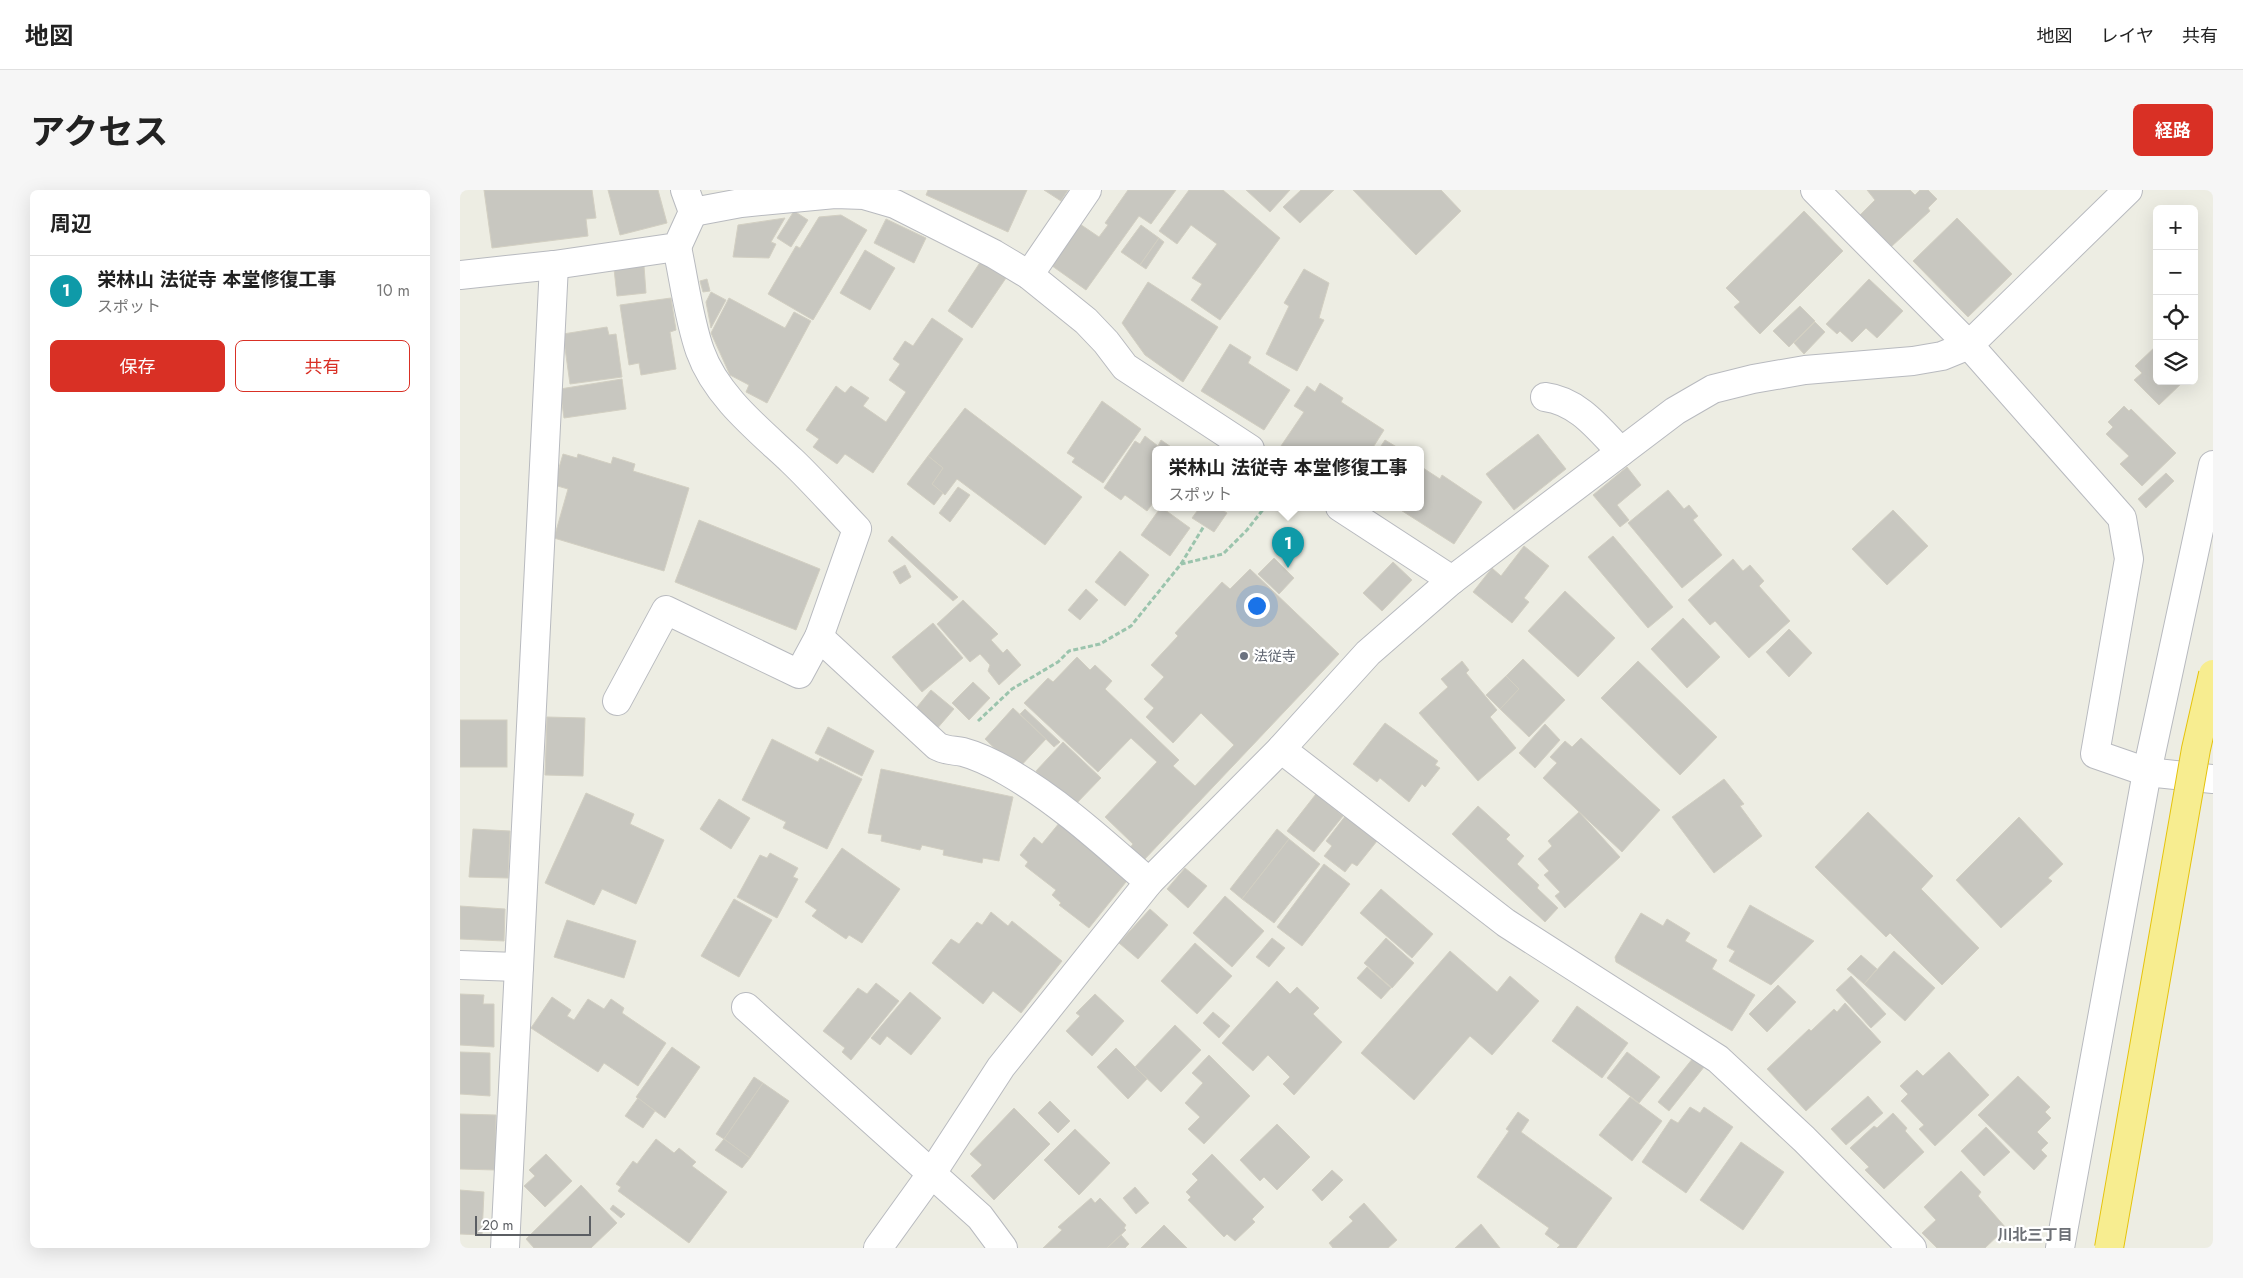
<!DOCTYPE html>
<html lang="ja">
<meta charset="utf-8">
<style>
:root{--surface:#fff;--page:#f6f6f6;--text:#222;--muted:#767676;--line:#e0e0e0;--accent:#d93025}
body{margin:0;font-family:Jost,"Noto Sans JP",sans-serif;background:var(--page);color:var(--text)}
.controls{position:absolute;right:15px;top:15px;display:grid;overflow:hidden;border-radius:8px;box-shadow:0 5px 20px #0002}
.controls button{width:45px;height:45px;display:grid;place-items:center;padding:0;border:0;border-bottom:1px solid var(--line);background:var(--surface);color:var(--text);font:25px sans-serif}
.scale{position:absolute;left:15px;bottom:12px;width:116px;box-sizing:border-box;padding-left:5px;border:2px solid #5b5e63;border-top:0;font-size:14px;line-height:18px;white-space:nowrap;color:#5b5e63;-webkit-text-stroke:4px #fff;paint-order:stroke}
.you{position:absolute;left:796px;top:415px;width:18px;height:18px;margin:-12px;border:4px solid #fff;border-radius:50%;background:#1a73e8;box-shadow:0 0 0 8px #1a73e833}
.badge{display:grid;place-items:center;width:32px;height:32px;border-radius:50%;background:var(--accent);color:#fff;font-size:16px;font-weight:700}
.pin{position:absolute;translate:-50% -41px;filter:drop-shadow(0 1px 2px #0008)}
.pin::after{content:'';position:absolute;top:26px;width:18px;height:15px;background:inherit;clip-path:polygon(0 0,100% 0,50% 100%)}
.popup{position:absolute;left:692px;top:256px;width:272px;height:65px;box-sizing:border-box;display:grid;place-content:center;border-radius:8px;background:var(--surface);filter:drop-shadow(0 1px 4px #0005);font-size:16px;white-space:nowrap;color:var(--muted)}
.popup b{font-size:19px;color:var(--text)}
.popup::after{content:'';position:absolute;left:50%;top:100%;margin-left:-10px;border:10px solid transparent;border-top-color:var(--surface)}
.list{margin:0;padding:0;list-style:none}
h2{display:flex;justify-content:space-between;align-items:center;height:65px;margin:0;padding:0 20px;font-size:21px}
h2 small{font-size:16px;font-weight:400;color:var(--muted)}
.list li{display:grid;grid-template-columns:32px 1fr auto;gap:15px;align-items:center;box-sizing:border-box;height:70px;padding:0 20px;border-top:1px solid var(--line)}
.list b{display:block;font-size:19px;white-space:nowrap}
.list p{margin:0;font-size:16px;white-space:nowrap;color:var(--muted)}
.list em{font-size:16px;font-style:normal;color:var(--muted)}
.actions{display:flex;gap:10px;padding:15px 20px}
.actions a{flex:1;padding:11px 0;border:1px solid var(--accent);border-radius:8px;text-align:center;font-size:18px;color:var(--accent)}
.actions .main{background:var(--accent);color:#fff}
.icon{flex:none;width:28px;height:28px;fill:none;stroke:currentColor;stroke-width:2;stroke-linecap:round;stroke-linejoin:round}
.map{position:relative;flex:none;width:1753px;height:1058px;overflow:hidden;border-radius:8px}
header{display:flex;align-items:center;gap:30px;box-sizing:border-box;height:70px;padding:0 25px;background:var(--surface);border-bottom:1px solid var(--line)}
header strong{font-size:24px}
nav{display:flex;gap:28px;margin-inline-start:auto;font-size:18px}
.intro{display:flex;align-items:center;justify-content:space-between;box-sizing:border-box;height:120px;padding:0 30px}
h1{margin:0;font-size:35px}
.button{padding:12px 22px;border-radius:8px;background:var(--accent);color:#fff;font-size:18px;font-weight:700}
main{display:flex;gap:30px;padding:0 30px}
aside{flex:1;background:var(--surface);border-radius:8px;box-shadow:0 5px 20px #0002}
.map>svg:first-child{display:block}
.building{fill:#c8c7c0;stroke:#d2cfc2}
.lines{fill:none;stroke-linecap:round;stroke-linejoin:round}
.minor-casing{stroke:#b8babf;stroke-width:30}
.path{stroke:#9bc4ad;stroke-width:3;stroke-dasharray:5 2.5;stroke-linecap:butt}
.minor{stroke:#fff;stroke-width:28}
.highway-bridge-casing{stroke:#e5c30c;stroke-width:30;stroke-linecap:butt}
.highway-bridge{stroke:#f7ed90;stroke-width:28}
.worship-dot{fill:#6b7280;stroke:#fff;stroke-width:2}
.labels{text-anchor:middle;stroke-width:4.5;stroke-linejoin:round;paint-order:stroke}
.worship-label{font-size:14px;fill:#5b616d;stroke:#fff;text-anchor:start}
.neighbourhood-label{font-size:15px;font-weight:bold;fill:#6c6f75;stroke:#fff}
</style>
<header>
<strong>地図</strong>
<nav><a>地図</a><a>レイヤ</a><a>共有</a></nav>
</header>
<div class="intro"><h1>アクセス</h1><a class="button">経路</a></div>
<main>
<aside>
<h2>周辺<small></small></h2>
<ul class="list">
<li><span class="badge" style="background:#0f9aa8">1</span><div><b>栄林山 法従寺 本堂修復工事</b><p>スポット</p></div><em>10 m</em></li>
</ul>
<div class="actions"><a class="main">保存</a><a>共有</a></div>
</aside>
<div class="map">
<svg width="1753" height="1058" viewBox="0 0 1753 1058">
<rect width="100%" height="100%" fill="#edede3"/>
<!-- building -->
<g class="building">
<path d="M24,0h108l4,28 -10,1 2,17 -96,12z"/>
<path d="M148,0h50l9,33 -47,12z"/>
<path d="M468,0h99l-19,42 -82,-37z"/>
<path d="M584,0h24l-7,11z"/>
<path d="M668,0h48l-25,34 -12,-8 -53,74 -38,-27 29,-41 22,15 9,-12 -3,-2z"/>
<path d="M729,0h34l57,48 -60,82 -29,-20 11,-16 -10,-6 25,-34 -26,-19 -14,19 -18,-13z"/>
<path d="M786,0h44l-20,22z"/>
<path d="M841,0h33l-34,33 -17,-16z"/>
<path d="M893,0h88l20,21 -45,44z"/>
<path d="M1407,0h43l5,5 5,-5h8l9,9 -9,9 2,3 -39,36 -31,-32 15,-15z"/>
<path d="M334,21l14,9 -17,27 -14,-9z"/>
<path d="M1344,21l39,40 -83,83 -26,-27 6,-5 -14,-14z"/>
<path d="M381,25l26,15 -54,90 -45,-26 28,-48 4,2 19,-31z"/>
<path d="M325,28l-14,24 5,2 -7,14 -36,-1 5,-32z"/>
<path d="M1497,28l55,56 -44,43 -55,-56z"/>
<path d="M426,29l40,19 -12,25 -40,-20z"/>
<path d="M681,35l18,13 -19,27 -19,-13z"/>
<path d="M699,48l5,4 -18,27 -6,-4z"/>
<path d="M405,60l30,18 -25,42 -30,-17z"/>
<path d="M521,71l25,17 -34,50 -24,-17z"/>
<path d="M184,76l2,27 -29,3 -3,-27z"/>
<path d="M844,79l25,14 -10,35 5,2 -27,51 -31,-17 23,-48 -5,-3z"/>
<path d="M247,89l3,12 -7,1 -3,-11z"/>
<path d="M1409,89l34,32 -26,27 -11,-10 -14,14 -12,-11 -3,3 -11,-10z"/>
<path d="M688,92l70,45 -35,55 -38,-27 -23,-32z"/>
<path d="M251,102l15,8 -15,28 -5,-26z"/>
<path d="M211,108l5,32 -6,2 6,37 -35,6 -2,-12 -10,2 -9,-60z"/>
<path d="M269,108l56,30 9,-16 17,9 -44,82 -21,-11 3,-7 -19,-10 -19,-42z"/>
<path d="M1340,116l15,15 -26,26 -16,-16z"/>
<path d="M472,128l31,21 -90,134 -28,-19 -8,10 -24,-17 6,-8 -13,-9 30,-44 9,7 6,-7 18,12 -6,8 23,16 20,-30 -17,-12 11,-16 -7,-5 12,-18 8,5z"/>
<path d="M1355,132l10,10 -21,22 -10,-11z"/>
<path d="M147,137l2,8 7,-1 6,43 -52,7 -7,-50z"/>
<path d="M770,154l21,13 -3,6 42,27 -26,40 -63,-39z"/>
<path d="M1697,155v36h27l-25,24 -25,-25 8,-7 -7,-7z"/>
<path d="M162,189l4,30 -62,9 -4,-29z"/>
<path d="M860,193l23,15 -2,4 43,28 -12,19h-86l-5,-3 23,-34 -10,-6 13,-20 8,6z"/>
<path d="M642,211l39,28 -38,54 -31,-21 3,-4 -8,-5z"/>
<path d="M1664,216l5,5 2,-2 45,44 -34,33 -22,-22 9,-8 -23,-22 7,-7 -5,-5z"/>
<path d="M505,218l117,89 -37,48 -88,-66 -12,16 -13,-11 11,-16 -15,-12z"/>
<path d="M1078,244l28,35 -52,41 -28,-36z"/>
<path d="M685,246l13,10 3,-6 13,9h-18v50l-9,12 -22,-16 -4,5 -17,-12 31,-47 5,3z"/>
<path d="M925,250l15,9h-21z"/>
<path d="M103,264l14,4 1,-4 33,10 2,-7 22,7 -2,7 56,17 -25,83 -110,-33 14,-49 -14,-4z"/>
<path d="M468,266l15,12 -11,16 11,9 -9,12 -27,-21z"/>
<path d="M960,276l20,13 2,-4 40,27 -28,42 -58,-37h24z"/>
<path d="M1167,277l14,18 -24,20 12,15 -9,7 -27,-32z"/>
<path d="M1706,283l8,8 -28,27 -8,-9z"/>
<path d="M498,297l12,8 -20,27 -11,-9z"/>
<path d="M1208,300l16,19 5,-4 9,11 -5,4 29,35 -40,33 -54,-65z"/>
<path d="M701,317l29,21 -20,28 -29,-21z"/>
<path d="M740,317h18l9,6 -13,19 -22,-14z"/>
<path d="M1433,320l35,36 -41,39 -35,-36z"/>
<path d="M239,330l121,49 -24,61 -121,-48z"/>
<path d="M432,346l66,61 -5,4 -65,-60z"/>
<path d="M1153,346l60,71 -25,21 -60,-71z"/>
<path d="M1064,356l25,20 -25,32 5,4 -17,21 -39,-31 19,-24 9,8z"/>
<path d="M660,361l29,24 -24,31 -30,-24z"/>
<path d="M814,368l20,20 -15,16 -21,-20z"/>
<path d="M1273,369l10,12 7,-6 14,16 -5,5 31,35 -41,37 -34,-37 -5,4 -22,-25z"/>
<path d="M933,372l19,18 -30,31 -19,-18z"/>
<path d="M445,375l6,12 -11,7 -7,-12z"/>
<path d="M790,379l89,85 -196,207 -14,-12 4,-5 -28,-27 52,-55 -26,-24 -33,34 -74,-69 24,-25 5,4 24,-25 13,13 5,-5 17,16 -7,8 74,71 -6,6 22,20 39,-41 -33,-32 -28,30 -27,-26 8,-9 -10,-9 20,-22 -13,-12 27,-29 -3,-3 47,-51 8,7z"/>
<path d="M626,399l12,11 -18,20 -12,-10z"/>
<path d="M1105,401l50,47 -37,39 -50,-46z"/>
<path d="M503,410l35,34 -7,6 12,13 4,-4 14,16 -22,20 -11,-14 2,-6 -10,-11 -10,8 -33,-38z"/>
<path d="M1223,428l37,39 -33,31 -36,-39z"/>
<path d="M473,433l30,35 -41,34 -30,-35z"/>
<path d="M1329,439l23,24 -23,24 -23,-25z"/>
<path d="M1063,469l42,41 -36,37 -29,-28 19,-20 -13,-13z"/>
<path d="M1002,471l7,9 -3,3 31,37 -7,7 26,31 -38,33 -59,-68 29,-26 -7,-8z"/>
<path d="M1178,471l79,76 -37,38 -79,-77z"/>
<path d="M1046,486l13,13 -19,20 -14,-14z"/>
<path d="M513,492l17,16 -21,22 -17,-17z"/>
<path d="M471,500l23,19 -19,22 -22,-19z"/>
<path d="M553,518l33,31 -29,31 -32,-31z"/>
<path d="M565,519l35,33 -6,5 -34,-33z"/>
<path d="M87,527l38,1 -2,58 -38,-1z"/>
<rect x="0" y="530" width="47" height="47"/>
<path d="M925,533l53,38 -3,4 5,3 -15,19 -3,-3 -13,18 -29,-24 -3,4 -24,-18z"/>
<path d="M1085,534l15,16 -25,28 -16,-15z"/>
<path d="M368,537l46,24 -12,25 -47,-23z"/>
<path d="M1121,548l79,72 -38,42 -79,-74 14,-15 -7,-6 15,-16 7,6z"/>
<path d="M312,549l46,23 2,-4 42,21 -35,70 -44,-21 3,-6 -44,-22z"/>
<path d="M603,552l38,36 -28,29 -37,-36z"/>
<path d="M421,579l132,28 -14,64 -16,-3 -1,5 -39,-8 1,-5 -22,-5 -2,5 -39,-9 1,-6 -14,-2z"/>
<path d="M1264,589l20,25 -4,2 22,30 -48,37 -42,-56z"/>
<path d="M126,603l48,21 -4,10 34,16 -28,64 -34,-15 -8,16 -49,-22z"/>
<path d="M856,604l27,22 -29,36 -27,-21z"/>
<path d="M259,609l31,19 -19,31 -31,-20z"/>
<path d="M893,616l32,25 -28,35 -5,-3 -7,9 -21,-16 8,-10 -6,-5z"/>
<path d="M1018,616l32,29 -4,4 18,17 -7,8 22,21 -2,3 21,20 -13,14 -93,-88z"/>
<path d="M1119,622l41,45 -55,51 -10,-12 5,-4 -16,-17 5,-4 -11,-12 14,-13 -4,-5z"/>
<path d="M1408,622l65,64 -12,13 58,59 -37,37 -52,-52 -4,4 -71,-70z"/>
<path d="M1559,627l44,47 -15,14 4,3 -51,47 -45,-48z"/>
<path d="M600,632l70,55 -41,51 -30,-23 2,-2 -9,-8 4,-5 -31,-24 3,-4 -8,-7 14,-18 8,7z"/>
<path d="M13,639l37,2 -2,47 -39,-1z"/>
<path d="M817,639l12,10 -47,60 -12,-10z"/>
<path d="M829,649l31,25 -46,59 -32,-24z"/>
<path d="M382,658l58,41 -38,54 -13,-8 -3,4 -34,-23 5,-6 -12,-8z"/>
<path d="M310,663l28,15 -5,9 5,2 -21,39 -40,-21 23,-42 7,3z"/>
<path d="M864,674l26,20 -48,62 -25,-19z"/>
<path d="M725,678l22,18 -19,22 -21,-19z"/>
<path d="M921,699l52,45 -21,24 -52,-45z"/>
<path d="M765,706l39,35 -32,36 -39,-34z"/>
<path d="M274,709l38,21 -33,57 -38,-21z"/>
<path d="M1290,715l64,36 -43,44 -42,-24 6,-10 -8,-4z"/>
<path d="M0,716l45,3 -1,32 -44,-2z"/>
<path d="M690,719l18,16 -30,34 -19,-16z"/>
<path d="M531,722l17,14 4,-5 50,40 -41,52 -28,-22 -10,13 -51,-41 19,-24 8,5 18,-22 5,3z"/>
<path d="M1181,723l22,13 4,-7 23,14 -5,8 32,19 -5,9 43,26 -23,36 -116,-69 -1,-5z"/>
<path d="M107,730l69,21 -12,37 -70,-21z"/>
<path d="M812,748l13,10 -16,19 -13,-10z"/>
<path d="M926,748l28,25 -22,25 -28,-25z"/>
<path d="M735,753l37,33 -35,38 -36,-33z"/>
<path d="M990,761l47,41 13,-16 29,25 -47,54 -22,-19 -56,64 -53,-47z"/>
<path d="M1434,761l41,37 -30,33 -41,-37z"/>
<path d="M1401,765l16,14 -13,15 -17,-15z"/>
<path d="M907,777l24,21 -10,11 -24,-21z"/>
<path d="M1391,786l35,38 -15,14 -35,-38z"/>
<path d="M817,791l13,13 7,-7 22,21 -6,6 29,28 -48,53 -11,-11 7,-7 -22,-22 -15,16 -31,-28z"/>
<path d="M416,793l23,18 -48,59 -9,-8 3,-4 -22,-17 35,-43 9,6z"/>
<path d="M1318,795l18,17 -29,30 -18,-18z"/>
<path d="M450,802l31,26 -30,37 -24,-19 -7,9 -9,-7z"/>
<path d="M0,804l24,1 -1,9h11v43l-34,-2z"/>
<path d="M635,804l29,27 -32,35 -26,-25 14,-15 -4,-3z"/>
<path d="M92,807l19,13 -4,6 7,4 14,-21 16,10 7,-10 13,9 -2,5 44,30 -28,43 -34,-23 -6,9 -67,-44z"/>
<path d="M1385,813l36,39 -75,69 -39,-42 42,-40 2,2 23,-22 3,3z"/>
<path d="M1117,816l51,37 -26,35 -50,-37z"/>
<path d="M753,822l17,14 -11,12 -16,-15z"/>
<path d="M715,835l26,25 -40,42 -26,-25z"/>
<path d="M212,857l28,20 -35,51 -29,-21z"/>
<path d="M656,858l31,31 -19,20 -31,-32z"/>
<path d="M0,862l30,1v43l-30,-2z"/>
<path d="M1167,862l33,25 -21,26 -32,-25z"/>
<path d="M1489,862l40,43 -54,51 -16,-17 5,-4 -23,-24 7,-7 -8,-8 17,-16 6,6z"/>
<path d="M1237,863l11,9 -39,49 -11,-9z"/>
<path d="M749,865l41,41 -46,48 -16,-15 12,-12 -15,-14 18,-20 -11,-10z"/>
<path d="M1558,886l32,31 -5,5 6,6 -14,14 11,11 -7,7 6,6 -13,14 -56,-55z"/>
<path d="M294,887l9,6 -39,56 -8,-5z"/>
<path d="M303,893l26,18 -39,57 -26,-19z"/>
<path d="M1408,906l15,17 -37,32 -15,-16z"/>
<path d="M1170,907l32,24 -30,40 -33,-26z"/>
<path d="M178,908l17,13 -12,17 -18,-12z"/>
<path d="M590,911l20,20 -12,12 -20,-20z"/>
<path d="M1230,917l10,6 4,-6 29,20 -47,66 -44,-31 29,-43 7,4z"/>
<path d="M554,918l36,36 -56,56 -23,-24 11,-11 -12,-11z"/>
<path d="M1058,922l11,8 -8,12 91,66 -36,50h-19l3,-3 -15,-11 4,-6 -72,-51 32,-46 -3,-2z"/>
<path d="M1433,923l14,15 -2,3 19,21 -40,37 -19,-19 4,-3 -19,-19 24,-22 3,2z"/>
<path d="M0,924l36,1 -1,55 -35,-1z"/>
<path d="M817,934l33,33 -33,33 -13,-13 -4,4 -20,-21z"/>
<path d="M1526,937l24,25 -26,24 -23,-25z"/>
<path d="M615,939l35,34 -31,32 -35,-35z"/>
<path d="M196,949l18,14 5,-5 17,14 -4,4 35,26 -38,51 -71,-52 3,-4 -5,-3 17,-23 4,3z"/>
<path d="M264,949l26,19 -8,10 -27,-18z"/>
<path d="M1281,952l43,30 -41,58 -43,-30z"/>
<path d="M86,964l26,27 -27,26 -21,-21 11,-10 -6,-6z"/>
<path d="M752,964l52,53 -12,12 3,3 -20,19 -8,-7 -3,3 -36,-37 3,-3 -5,-5 12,-12 -6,-6z"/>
<path d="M872,980l11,10 -21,21 -10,-11z"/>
<path d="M1501,981l20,21 -3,4 28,32 -21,20h-48l-15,-15 14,-13 -12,-13z"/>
<path d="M121,995l36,38 -26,25h-57l-8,-9z"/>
<path d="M675,997l14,16 -13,11 -13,-16z"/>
<path d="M0,1000l24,2 -2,43 -22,-1z"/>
<path d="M631,1008l4,5 5,-5 26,27 -2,3 2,2 -19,18h-64l19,-18 -4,-3z"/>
<path d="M904,1013l33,37 -9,8h-55l-4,-5 24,-22 -4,-4z"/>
<path d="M153,1015l12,9 -4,4 -11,-9z"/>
<path d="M1021,1034l19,24h-45z"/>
<path d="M704,1035l23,23h-46z"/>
<path d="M661,1045l8,9 -4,4h-18z"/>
</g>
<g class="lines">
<defs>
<g id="minor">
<path d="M1355,0l154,155 153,173 7,41 -34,195 52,18 66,7"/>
<path d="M233,22l48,-9 94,-9 29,1 31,9 99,50 35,21 57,46 20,21 19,25 125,82"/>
<path d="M0,85l94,-10 123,-18 16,-35 -8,-22"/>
<path d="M569,85l58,-85"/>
<path d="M1085,207c33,4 54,32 76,55"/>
<path d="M880,317l112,73"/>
<path d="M359,447l118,109c9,5 16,4 26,6 15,4 31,12 45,20 52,30 96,71 141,110"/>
<path d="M157,511l49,-91 133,64 20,-37 38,-108c-22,-23 -43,-47 -65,-68 -34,-32 -76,-65 -92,-110 -11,-31 -16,-71 -23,-104"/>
<path d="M821,559l225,174 212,136 86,80 108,109"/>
<path d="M0,775l59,2"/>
<path d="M286,817l234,210 23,31"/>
<path d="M45,1058l49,-983"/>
<path d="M418,1058l54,-75 69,-106 148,-185 132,-133 87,-96 84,-73 223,-169 38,-22 40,-10 52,-9 108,-9 29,-5 27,-11 159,-155"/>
<path d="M1600,1058l87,-476 66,-307"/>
</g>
</defs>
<!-- minor casing -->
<use href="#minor" class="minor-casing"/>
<!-- path -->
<g class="path">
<path d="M721,374l23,-38"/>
<path d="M518,531l34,-32 46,-27 11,-11 31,-7 31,-18 50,-62 42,-10 24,-24 18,-23"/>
</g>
<!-- minor -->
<use href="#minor" class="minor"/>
<defs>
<path id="highway-bridge" d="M1649,1058l87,-499 17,-75"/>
</defs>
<!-- highway-bridge casing -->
<use href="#highway-bridge" class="highway-bridge-casing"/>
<!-- highway-bridge -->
<use href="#highway-bridge" class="highway-bridge"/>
</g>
<!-- markers -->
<circle class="worship-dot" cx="784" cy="466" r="5"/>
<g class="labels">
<!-- worship labels -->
<g class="worship-label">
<text x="794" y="471">法従寺</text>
</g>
<!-- neighbourhood labels -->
<g class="neighbourhood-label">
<text x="1575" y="1050">川北三丁目</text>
</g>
</g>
</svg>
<div class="controls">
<button>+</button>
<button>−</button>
<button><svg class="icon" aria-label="locate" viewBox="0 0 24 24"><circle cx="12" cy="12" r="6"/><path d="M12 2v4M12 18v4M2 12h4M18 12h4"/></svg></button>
<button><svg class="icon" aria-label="layers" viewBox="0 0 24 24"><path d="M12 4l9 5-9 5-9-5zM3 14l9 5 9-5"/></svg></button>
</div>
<div class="scale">20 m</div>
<div class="you"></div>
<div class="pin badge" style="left:828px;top:378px;background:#0f9aa8">1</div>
<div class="popup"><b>栄林山 法従寺 本堂修復工事</b>スポット</div>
</div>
</main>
